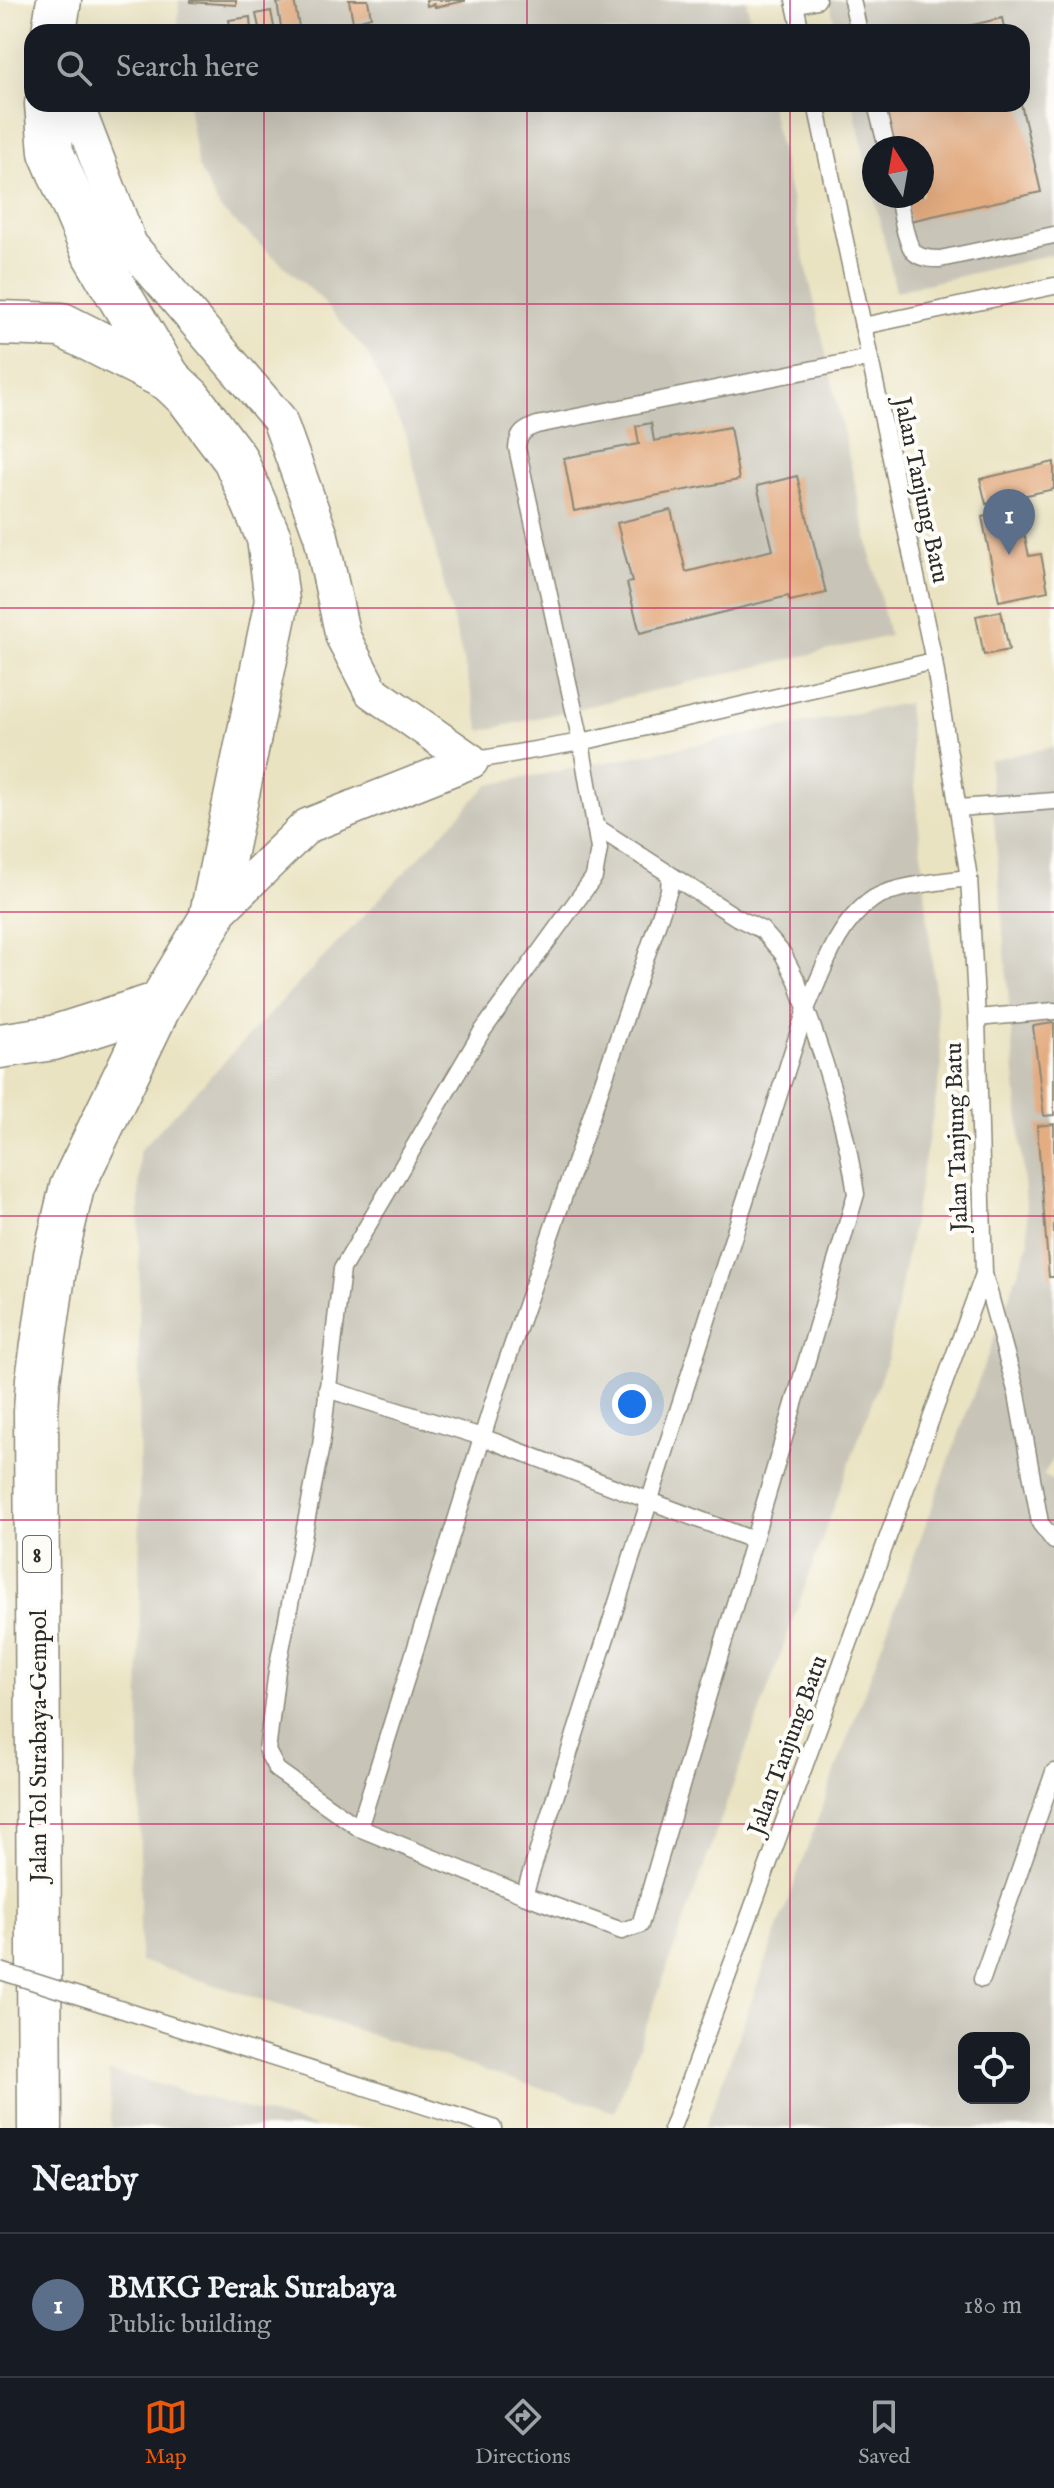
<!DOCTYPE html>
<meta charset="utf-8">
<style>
:root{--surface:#171b24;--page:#242831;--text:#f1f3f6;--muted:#9ea1a6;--line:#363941;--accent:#ea580c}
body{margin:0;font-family:"IM FELL English",serif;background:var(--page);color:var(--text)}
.controls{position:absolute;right:24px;bottom:24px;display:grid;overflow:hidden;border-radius:16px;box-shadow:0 8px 32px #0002}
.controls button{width:72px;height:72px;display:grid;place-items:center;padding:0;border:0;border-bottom:2px solid var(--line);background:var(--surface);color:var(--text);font:40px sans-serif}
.compass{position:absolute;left:862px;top:136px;width:72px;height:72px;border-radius:50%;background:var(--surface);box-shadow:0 8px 32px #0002;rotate:349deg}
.you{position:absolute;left:632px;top:1404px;width:28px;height:28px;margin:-20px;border:6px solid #fff;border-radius:50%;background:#1a73e8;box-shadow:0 0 0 12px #1a73e833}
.badge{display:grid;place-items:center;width:52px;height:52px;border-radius:50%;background:var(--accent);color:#fff;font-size:26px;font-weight:700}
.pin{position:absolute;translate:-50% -66px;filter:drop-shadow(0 2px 4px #0008)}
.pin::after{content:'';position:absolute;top:42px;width:28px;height:24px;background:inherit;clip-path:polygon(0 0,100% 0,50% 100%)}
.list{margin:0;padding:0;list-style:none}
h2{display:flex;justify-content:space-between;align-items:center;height:104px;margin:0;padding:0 32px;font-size:34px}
h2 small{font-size:26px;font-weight:400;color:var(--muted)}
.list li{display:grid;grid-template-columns:52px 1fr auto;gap:24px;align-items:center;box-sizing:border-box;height:144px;padding:0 32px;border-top:2px solid var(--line)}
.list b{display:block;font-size:30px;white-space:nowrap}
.list p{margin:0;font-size:26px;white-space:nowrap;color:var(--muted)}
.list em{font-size:26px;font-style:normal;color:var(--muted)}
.icon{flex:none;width:44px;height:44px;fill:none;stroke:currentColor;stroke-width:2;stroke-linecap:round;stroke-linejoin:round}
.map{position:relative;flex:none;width:1054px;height:2128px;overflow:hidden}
.search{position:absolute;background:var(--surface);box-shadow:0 8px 32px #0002;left:24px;right:24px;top:24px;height:88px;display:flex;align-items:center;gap:20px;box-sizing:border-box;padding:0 28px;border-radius:24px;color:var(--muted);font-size:30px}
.sheet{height:248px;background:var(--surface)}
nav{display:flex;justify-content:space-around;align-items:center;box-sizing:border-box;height:112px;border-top:2px solid var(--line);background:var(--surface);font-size:22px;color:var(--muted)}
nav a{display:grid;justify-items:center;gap:4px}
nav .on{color:var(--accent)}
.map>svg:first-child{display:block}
.industrial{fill:#c8c4b8;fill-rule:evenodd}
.building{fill:#e3ac81}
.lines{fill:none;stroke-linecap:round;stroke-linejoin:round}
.lane-casing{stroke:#8a8776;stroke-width:19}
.street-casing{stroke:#8a8776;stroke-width:37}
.secondary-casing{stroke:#8a8776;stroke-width:47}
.highway-casing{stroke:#8a8776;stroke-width:47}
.lane{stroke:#fff;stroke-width:16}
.street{stroke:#fff;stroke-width:34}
.secondary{stroke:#fff;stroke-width:44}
.highway{stroke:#fff;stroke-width:44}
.lane-bridge-casing{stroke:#8a8776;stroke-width:19;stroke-linecap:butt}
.lane-bridge{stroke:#fff;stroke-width:16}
.grid{fill:none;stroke:#c2185b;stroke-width:2;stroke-opacity:0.55}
.labels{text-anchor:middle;stroke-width:8;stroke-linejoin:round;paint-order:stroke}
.shield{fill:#fdfcf7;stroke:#6a6a68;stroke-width:2}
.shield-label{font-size:22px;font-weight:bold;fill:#2b2b2b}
.street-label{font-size:24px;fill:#2b2b2b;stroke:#fdfcf7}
</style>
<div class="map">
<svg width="1054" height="2128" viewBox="0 0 1054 2128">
<rect width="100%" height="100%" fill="#fdfcf7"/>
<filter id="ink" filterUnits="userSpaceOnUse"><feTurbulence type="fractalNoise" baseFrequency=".0125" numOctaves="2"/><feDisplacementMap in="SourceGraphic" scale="16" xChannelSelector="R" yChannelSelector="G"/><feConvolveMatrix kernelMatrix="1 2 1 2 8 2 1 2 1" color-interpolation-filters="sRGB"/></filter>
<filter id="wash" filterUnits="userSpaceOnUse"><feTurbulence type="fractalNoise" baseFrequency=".006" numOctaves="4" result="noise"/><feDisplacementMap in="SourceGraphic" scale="32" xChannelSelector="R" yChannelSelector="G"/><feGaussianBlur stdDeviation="1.8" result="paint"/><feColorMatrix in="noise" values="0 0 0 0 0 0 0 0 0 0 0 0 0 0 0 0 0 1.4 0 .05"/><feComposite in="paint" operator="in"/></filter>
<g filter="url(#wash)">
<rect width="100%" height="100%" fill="#eae3c2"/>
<!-- industrial -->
<g class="industrial">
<path d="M179,0h567l7,32h-575z"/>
<path d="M829,0h225v254l-158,37 -22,-95h48v-48h-48v48l-21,-92h169v-72h-185z"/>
<path d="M188,104h582l119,532 -408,95 -74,-293 -41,-87 -49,-56 -97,-86 -22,-42z"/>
<path d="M907,703l35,362 -54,292 -273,755 -475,-151 -1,-810 349,-366z"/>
<path d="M1054,747v711l-11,17 11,7v646h-349l324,-886 -40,-482zM964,2038h60v60h-60z"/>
<path d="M109,2071l209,57h-207z"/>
</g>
<g id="blocks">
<!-- building -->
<g class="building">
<path d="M190,0h46v5l-46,-3z"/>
<path d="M294,0l6,32h-18l-5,-29z"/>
<path d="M349,0h19l3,17 -18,5z"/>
<path d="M426,0h39v1l-30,6 -1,-3 -7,2z"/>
<path d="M271,11l4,21h-15l-4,-18z"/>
<path d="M250,17l1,15h-20l-2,-12z"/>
<path d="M1002,18l3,14h-58v-1z"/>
<path d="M884,104h137l20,88 -131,29 -6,-25h18v-48h-28z"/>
<path d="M651,423l3,18 76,-14 9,53 -165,31 -10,-53 75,-14 -3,-18z"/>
<path d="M1054,462v27l-68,15 -6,-25z"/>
<path d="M797,476l29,117 -36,8 -2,-5 -148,37 -13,-50 5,-1 -15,-59 54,-13 15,62 87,-22 -16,-64z"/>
<path d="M1019,509l10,47 12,-2 7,37 -49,10 -17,-84z"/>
<path d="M1001,611l8,39 -25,5 -8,-39z"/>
<path d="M1054,1023v92l-10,1 -11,-90z"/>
<path d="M1054,1124v153h-5l-12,-151z"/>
</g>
</g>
</g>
<g filter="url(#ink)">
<use href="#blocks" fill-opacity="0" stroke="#8a8776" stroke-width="2"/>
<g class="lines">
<defs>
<g id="lane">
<path d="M794,0l7,32"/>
<path d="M852,0l7,32"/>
<path d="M795,5l22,-5"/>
<path d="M876,104l11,44"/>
<path d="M898,196c3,13 7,48 17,57 7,6 17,6 25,6l114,-24"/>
<path d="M863,326l191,-40"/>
<path d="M869,358l-332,67c-13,5 -19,9 -20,23l64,294 18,107 -5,28 -113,156 -139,236 -21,177 -44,224 -10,81 10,19 82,58 165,67 98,36 18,-6 216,-731c-9,-64 -28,-125 -50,-185 17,-38 31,-86 67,-110 19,-13 72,-18 96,-21"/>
<path d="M471,761l110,-19 353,-81"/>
<path d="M958,808l96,-7"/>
<path d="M977,1018l77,-7"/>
<path d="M984,1274l33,120 23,129 14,18"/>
<path d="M327,1389l155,48 271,103"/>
<path d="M359,1828l139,-441 171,-497 1,-15"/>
<path d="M524,1895l282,-886 -9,-28 -14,-27 -21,-24 -26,-13 -141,-91"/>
<path d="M982,1979l72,-207"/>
<path d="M463,2118l30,10"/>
<path d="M672,2128l312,-854 -7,-256 -8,-140 -35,-217 -118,-557"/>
</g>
<g id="street">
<path d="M76,104l54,141 149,174 42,117 22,101 28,54 100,70"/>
<path d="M211,919l96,-93 164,-65"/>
</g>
<g id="secondary">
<path d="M54,32l5,-32"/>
<path d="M47,104l4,48 44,103 74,124"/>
<path d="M0,323l62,2 107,54 20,19 46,61 34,79 8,63 -66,318 -51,85 -107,34 -53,8"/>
</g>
<path id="highway" d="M40,2128l-4,-717 2,-32 18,-124 16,-68 88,-183"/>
</defs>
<!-- lane casing -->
<use href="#lane" class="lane-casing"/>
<!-- street casing -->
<use href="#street" class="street-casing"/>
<!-- secondary casing -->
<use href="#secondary" class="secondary-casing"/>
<!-- highway casing -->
<use href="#highway" class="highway-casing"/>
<!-- lane -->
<use href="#lane" class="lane"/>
<!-- street -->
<use href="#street" class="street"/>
<!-- secondary -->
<use href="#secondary" class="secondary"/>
<!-- highway -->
<use href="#highway" class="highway"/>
<defs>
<path id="lane-bridge" d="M0,1971l463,147"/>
</defs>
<!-- lane-bridge casing -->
<use href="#lane-bridge" class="lane-bridge-casing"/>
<!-- lane-bridge -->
<use href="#lane-bridge" class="lane-bridge"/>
</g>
</g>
<!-- grid -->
<path class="grid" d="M264,0v32M527,0v32M790,0v32M264,104v2024M527,104v2024M790,104v2024M0,304h1054M0,608h1054M0,912h1054M0,1216h1054M0,1520h1054M0,1824h1054"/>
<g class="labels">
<!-- shield labels -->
<rect class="shield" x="23" y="1536" width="28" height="36" rx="6"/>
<g class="shield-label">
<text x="37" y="1562">8</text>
</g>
<!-- street labels -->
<g class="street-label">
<text transform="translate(922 490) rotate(78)" y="8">Jalan Tanjung Batu</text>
<text transform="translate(956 1137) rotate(-92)" y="8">Jalan Tanjung Batu</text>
<text transform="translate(787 1745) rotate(-70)" y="8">Jalan Tanjung Batu</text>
<text transform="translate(38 1746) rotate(-90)" y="8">Jalan Tol Surabaya–Gempol</text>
</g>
</g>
</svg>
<div class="controls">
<button><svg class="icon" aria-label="locate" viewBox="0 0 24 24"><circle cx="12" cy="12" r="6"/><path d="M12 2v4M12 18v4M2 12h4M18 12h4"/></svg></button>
</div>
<svg class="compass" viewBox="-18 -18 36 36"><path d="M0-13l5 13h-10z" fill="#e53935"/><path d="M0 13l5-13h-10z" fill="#9ea1a6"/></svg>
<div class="you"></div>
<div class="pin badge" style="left:1009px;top:555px;background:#5c6f8a">1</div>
<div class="search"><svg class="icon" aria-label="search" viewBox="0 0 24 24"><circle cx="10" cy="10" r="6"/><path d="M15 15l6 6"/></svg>Search here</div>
</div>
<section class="sheet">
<h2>Nearby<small></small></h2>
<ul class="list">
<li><span class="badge" style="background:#5c6f8a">1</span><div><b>BMKG Perak Surabaya</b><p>Public building</p></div><em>180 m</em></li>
</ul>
</section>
<nav>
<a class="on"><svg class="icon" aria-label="map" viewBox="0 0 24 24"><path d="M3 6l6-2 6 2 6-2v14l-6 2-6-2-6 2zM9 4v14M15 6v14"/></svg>Map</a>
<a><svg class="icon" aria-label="directions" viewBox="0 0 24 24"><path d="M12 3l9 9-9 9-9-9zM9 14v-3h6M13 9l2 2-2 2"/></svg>Directions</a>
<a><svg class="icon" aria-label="saved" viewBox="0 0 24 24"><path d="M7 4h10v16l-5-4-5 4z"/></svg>Saved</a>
</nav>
